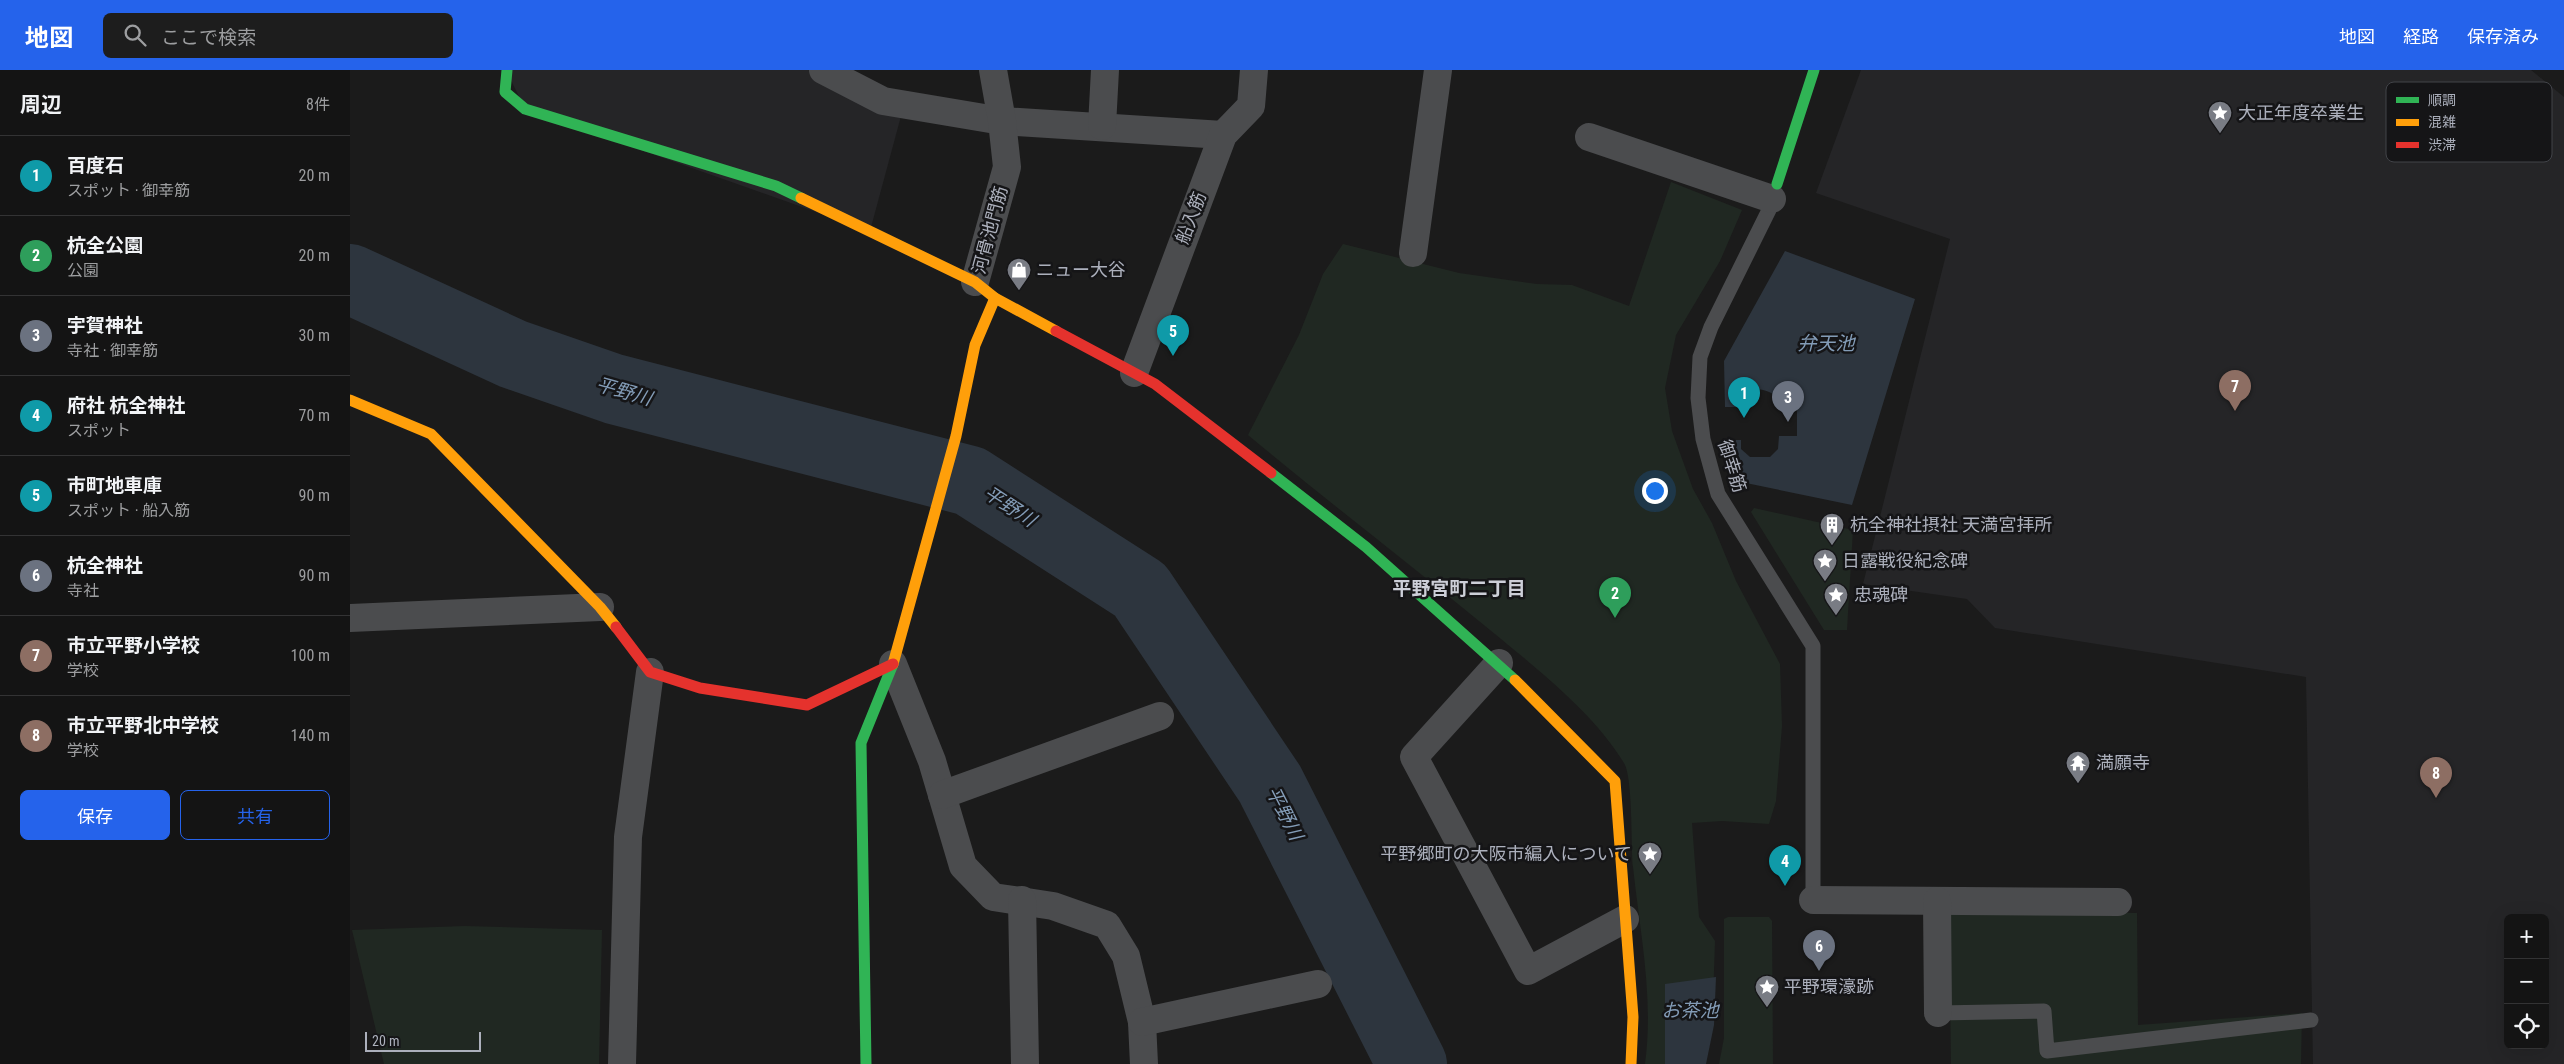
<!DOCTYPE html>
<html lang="ja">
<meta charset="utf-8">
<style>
:root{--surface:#141414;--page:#1d1d1d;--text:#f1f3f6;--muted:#9d9ea0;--line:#333334;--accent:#2563eb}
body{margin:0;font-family:"Roboto Condensed","Noto Sans JP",sans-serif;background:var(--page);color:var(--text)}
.controls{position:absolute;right:15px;bottom:15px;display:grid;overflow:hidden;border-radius:8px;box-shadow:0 5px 20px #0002}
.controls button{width:45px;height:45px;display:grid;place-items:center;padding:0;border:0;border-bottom:1px solid var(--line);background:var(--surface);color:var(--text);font:25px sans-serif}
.scale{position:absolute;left:15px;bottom:12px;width:116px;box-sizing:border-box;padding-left:5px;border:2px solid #acb0bc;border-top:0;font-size:14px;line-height:18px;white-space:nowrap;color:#acb0bc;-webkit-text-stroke:4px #151517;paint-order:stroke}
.you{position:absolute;left:1304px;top:420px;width:18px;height:18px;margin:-12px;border:4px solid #fff;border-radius:50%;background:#1a73e8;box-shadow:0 0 0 8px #1a73e833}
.badge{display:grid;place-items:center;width:32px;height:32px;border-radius:50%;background:var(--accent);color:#fff;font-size:16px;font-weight:700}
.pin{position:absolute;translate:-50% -41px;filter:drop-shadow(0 1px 2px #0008)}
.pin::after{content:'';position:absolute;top:26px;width:18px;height:15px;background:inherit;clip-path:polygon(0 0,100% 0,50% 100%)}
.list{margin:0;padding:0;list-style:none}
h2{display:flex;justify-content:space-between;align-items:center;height:65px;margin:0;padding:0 20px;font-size:21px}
h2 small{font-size:16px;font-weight:400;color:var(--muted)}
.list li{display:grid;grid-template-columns:32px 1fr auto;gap:15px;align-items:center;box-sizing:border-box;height:80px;padding:0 20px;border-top:1px solid var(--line)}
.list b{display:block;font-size:19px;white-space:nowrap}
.list p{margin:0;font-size:16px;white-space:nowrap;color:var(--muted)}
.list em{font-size:16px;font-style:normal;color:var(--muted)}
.actions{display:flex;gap:10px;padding:15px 20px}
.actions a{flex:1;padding:11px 0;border:1px solid var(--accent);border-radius:8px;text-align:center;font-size:18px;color:var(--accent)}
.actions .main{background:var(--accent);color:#fff}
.icon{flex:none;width:28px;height:28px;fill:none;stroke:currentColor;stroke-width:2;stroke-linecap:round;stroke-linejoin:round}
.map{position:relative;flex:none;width:2214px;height:994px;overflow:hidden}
header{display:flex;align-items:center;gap:30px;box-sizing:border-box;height:70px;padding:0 25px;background:var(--accent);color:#fff}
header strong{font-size:24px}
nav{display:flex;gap:28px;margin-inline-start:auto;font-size:18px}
.search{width:350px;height:45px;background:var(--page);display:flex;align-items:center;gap:12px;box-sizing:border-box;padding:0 18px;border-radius:8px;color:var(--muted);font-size:19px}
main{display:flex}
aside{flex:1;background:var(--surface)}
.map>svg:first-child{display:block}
.built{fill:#252527;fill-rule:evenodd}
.green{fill:#202822}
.water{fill:#2d353e}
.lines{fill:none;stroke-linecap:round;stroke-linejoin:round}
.river{stroke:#2d353e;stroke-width:70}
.lane{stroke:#4b4c4e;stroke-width:15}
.street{stroke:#4b4c4e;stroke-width:28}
.fast{stroke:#30b455;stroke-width:11}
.slow{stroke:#ff9f0a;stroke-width:11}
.jam{stroke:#e5322d;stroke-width:11}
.labels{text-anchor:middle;stroke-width:5;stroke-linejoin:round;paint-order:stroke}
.poi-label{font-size:18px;fill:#acb0bc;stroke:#151517;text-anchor:start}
.street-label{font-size:18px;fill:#acb0bc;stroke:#151517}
.water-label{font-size:19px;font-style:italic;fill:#839cb7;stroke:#151517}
.neighbourhood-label{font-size:19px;font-weight:bold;fill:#cdcfd8;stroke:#151517}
.key{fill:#151517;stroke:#424449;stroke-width:1}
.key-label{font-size:14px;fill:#acb0bc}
</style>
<header>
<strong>地図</strong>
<div class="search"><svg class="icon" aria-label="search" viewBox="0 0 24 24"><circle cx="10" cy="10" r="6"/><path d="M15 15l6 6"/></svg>ここで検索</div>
<nav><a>地図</a><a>経路</a><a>保存済み</a></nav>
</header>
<main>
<aside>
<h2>周辺<small>8件</small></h2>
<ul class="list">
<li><span class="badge" style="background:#0f9aa8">1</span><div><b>百度石</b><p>スポット · 御幸筋</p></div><em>20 m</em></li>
<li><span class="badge" style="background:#2e9e5b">2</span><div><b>杭全公園</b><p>公園</p></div><em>20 m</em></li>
<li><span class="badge" style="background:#6b7280">3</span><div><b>宇賀神社</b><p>寺社 · 御幸筋</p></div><em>30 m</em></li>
<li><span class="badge" style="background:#0f9aa8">4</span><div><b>府社 杭全神社</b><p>スポット</p></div><em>70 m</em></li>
<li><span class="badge" style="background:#0f9aa8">5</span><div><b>市町地車庫</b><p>スポット · 船入筋</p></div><em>90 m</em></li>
<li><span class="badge" style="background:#6b7280">6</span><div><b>杭全神社</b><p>寺社</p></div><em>90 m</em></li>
<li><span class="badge" style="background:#8d6e63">7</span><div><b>市立平野小学校</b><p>学校</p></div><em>100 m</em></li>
<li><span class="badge" style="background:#8d6e63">8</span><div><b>市立平野北中学校</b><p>学校</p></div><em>140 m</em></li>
</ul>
<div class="actions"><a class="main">保存</a><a>共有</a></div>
</aside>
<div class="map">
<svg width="2214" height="994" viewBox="0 0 2214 994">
<rect width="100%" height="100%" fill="#1b1b1b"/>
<!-- built -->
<g class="built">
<path d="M156,0h317l81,35 -34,126 -345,-122z"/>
<path d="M1511,0h670l33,27v967h-251l-7,-387 -311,-49 -28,-29 -104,-15 87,-345 -134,-46zM2158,848h37v127h-37z"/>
</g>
<!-- green -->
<g class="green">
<path d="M1321,112l71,28 -22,51 -44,74 -11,53 7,43 21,58 19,34 24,58 44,83 2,62 -6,75 -7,23 -47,-3 -30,2 7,94 16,24 -2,60 -8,63h-60c9,-66 -5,-131 -12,-197 -2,-20 0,-90 -9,-104 -30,-50 -89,-96 -134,-133 -80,-66 -163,-129 -242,-195l51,-100 24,-61 20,-30 116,29 78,11 35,1 57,21z"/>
<path d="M1404,438l99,22 -6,100h-23l-73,-118z"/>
<path d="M1599,840l188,3 1,112 164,-12 -1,51h-350z"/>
<path d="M1378,847h41l3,4 1,143h-54l5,-26v-119z"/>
<path d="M115,856l137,4 -3,134h-215l-32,-134z"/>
</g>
<!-- water -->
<g class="water">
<path d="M1435,181l130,48 -63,206 -106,-22 -17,-25v-18h12v9l9,8h20l8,-8 1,-13h18v-27h-19l-1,-13c-14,-8 -25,-10 -39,-2l-1,13h-12l-1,-46z"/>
<path d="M1366,907l-2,48 -8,39h-41v-80z"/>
</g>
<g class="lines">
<!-- river -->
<path class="river" d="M0,209l163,75 101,35 356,92 170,109 130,194 142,280"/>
<!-- lane -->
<g class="lane">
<path d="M1424,123l-5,17 -58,117 -11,30 -2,41 5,41 15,55 95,152v254"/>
<path d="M1588,943l106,-2 3,40 264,-31"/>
</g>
<!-- street -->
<g class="street">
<path d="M473,0l60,31 119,20 221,14"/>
<path d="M752,56l3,-56"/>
<path d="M1239,67l183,62"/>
<path d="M1063,183l25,-183"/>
<path d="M625,212l32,-115 -5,-46 -9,-51"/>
<path d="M784,303l89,-238 28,-29 3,-36"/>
<path d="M0,548l250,-11"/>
<path d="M1149,593l-85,94 114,214 97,-52"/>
<path d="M543,594l39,97 31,105 30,31 60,9 54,19 19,31 16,66 2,42"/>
<path d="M592,725l218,-79"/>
<path d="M672,830l3,164"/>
<path d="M1463,830l305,2"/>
<path d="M1587,831l1,112"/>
<path d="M792,952l176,-38"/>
<path d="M272,994l6,-227 22,-165"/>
</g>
<!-- fast -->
<g class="fast">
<path d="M157,0l-2,22 20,17 251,77 25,12"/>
<path d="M1427,114l37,-114"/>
<path d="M921,403l95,74 149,133"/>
<path d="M516,994l-5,-321 32,-79"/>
</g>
<!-- slow -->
<g class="slow">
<path d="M451,128l174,84 20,16 61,33"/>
<path d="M0,330l81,34 169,173 16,20"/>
<path d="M543,594l63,-228 19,-91 20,-47"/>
<path d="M1165,610l100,101 18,236 -2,47"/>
</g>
<!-- jam -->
<g class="jam">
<path d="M706,261l99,53 116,89"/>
<path d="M266,557l34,45 50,16 107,17 86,-41"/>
</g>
</g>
<!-- icons -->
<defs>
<symbol id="sight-pin" viewBox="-11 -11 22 30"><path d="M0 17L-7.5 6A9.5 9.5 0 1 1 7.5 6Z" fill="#797c84" stroke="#151517"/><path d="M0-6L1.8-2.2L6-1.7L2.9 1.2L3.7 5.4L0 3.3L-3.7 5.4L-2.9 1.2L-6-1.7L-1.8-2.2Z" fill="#fff"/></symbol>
<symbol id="shop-pin" viewBox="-11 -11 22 30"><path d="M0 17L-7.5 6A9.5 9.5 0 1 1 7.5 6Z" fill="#797c84" stroke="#151517"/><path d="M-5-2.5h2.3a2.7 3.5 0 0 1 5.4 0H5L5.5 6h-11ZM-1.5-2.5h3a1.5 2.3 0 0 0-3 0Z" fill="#fff"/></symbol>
<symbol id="building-pin" viewBox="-11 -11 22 30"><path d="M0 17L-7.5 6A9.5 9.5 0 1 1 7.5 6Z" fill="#797c84" stroke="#151517"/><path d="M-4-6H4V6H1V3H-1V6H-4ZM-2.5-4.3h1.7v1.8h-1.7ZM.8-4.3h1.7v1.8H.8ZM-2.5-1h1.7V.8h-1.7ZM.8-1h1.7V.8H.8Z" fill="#fff"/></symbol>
<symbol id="temple-pin" viewBox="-11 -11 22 30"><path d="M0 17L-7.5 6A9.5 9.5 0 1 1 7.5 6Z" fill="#797c84" stroke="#151517"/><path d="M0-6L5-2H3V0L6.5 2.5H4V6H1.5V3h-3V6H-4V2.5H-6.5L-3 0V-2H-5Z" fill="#fff"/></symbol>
</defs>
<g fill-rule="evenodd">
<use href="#sight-pin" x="1856" y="29" width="28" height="38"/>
<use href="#shop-pin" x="655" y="186" width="28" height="38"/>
<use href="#building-pin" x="1468" y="441" width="28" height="38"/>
<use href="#sight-pin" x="1461" y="477" width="28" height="38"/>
<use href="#sight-pin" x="1472" y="511" width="28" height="38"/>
<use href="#temple-pin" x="1714" y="679" width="28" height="38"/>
<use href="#sight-pin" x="1286" y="770" width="28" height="38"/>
<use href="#sight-pin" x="1403" y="903" width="28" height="38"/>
</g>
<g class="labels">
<!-- poi labels -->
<g class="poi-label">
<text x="1888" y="49">大正年度卒業生</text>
<text x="686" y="206">ニュー大谷</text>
<text x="1500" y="461">杭全神社摂社 天満宮拝所</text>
<text x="1492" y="497">日露戦役紀念碑</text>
<text x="1504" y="531">忠魂碑</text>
<text x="1746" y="699">満願寺</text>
<text x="1282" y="790" text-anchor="end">平野郷町の大阪市編入について</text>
<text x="1434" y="923">平野環濠跡</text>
</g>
<!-- street labels -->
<g class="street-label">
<text transform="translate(841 148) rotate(-69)" y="6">船入筋</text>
<text transform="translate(640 160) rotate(-75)" y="6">河骨池門筋</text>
<text transform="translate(1382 396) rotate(72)" y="6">御幸筋</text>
</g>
<!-- water labels -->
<g class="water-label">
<text x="1476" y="280">弁天池</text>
<text transform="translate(274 321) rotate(16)" y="7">平野川</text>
<text transform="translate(660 436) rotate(33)" y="7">平野川</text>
<text transform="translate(935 743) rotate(63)" y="7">平野川</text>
<text x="1340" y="947">お茶池</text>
</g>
<!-- neighbourhood labels -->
<g class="neighbourhood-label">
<text x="1109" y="525">平野宮町二丁目</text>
</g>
</g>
<!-- legend -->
<rect x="2036" y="12" width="166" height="80" rx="8" class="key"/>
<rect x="2046" y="27" width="23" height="6" fill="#30b455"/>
<rect x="2046" y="49" width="23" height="7" fill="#ff9f0a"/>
<rect x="2046" y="72" width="23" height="6" fill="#e5322d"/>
<g class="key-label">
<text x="2078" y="35">順調</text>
<text x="2078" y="57">混雑</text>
<text x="2078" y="80">渋滞</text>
</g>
</svg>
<div class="controls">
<button>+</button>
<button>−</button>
<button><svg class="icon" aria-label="locate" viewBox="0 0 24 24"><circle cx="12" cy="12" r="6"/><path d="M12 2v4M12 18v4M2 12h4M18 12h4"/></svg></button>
</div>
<div class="scale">20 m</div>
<div class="you"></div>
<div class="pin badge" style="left:1394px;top:348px;background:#0f9aa8">1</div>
<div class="pin badge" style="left:1265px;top:548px;background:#2e9e5b">2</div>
<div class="pin badge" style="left:1438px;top:352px;background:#6b7280">3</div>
<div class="pin badge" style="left:1435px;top:816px;background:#0f9aa8">4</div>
<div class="pin badge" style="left:823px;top:286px;background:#0f9aa8">5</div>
<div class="pin badge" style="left:1469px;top:901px;background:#6b7280">6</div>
<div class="pin badge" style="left:1885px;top:341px;background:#8d6e63">7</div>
<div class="pin badge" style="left:2086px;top:728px;background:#8d6e63">8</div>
</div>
</main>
